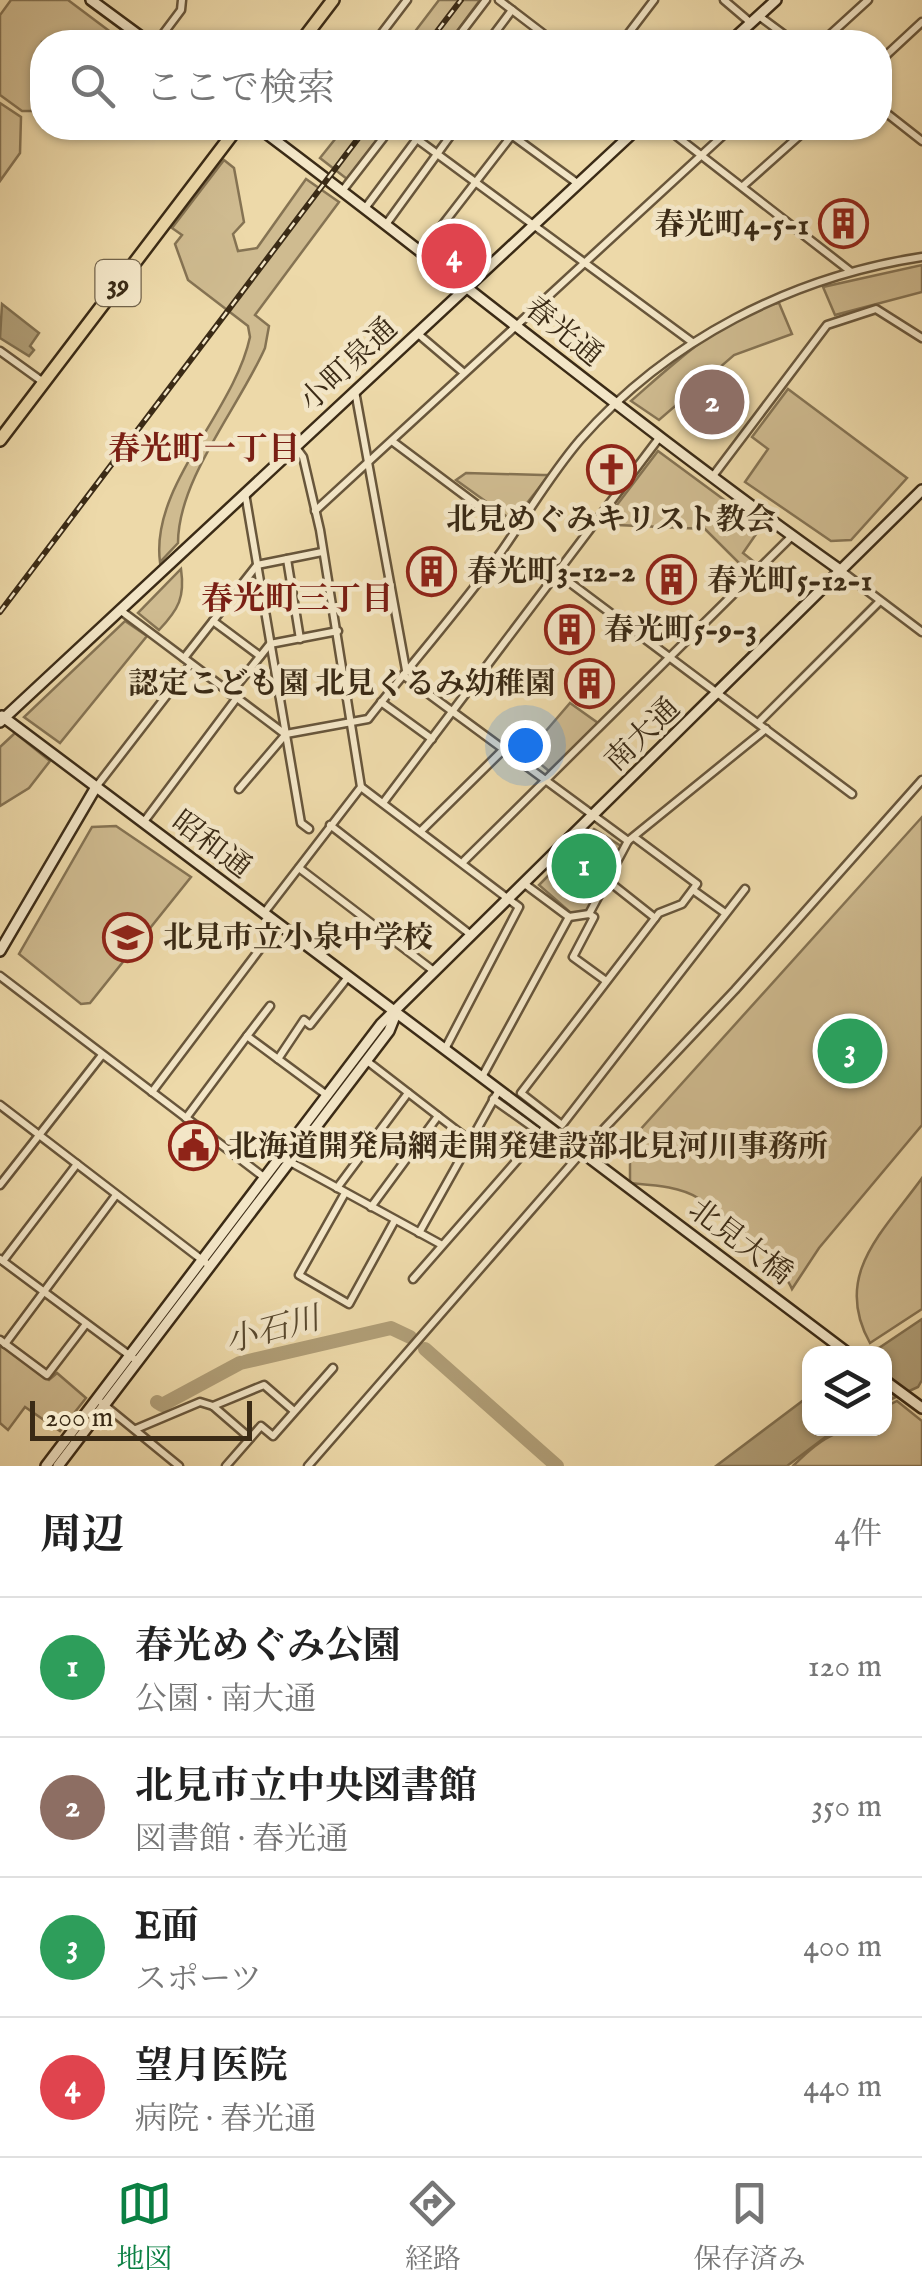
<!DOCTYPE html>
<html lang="ja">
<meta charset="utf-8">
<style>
:root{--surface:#fff;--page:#f2f2f2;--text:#222;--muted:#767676;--line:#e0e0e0;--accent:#0b8043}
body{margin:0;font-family:"IM FELL English","Noto Serif JP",serif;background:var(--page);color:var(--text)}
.controls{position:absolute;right:30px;bottom:30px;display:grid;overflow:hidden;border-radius:20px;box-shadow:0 2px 8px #0004}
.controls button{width:90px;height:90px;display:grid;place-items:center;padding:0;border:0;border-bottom:2px solid var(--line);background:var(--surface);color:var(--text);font:50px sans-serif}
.scale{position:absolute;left:30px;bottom:25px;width:222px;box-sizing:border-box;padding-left:10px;border:5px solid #3b2b16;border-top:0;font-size:28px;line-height:35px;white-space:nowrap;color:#3b2b16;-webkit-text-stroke:8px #f3e6c7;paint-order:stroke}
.you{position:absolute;left:525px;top:745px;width:35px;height:35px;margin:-25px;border:8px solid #fff;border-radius:50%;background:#1a73e8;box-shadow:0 0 0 15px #1a73e833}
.badge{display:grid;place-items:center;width:65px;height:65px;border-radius:50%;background:var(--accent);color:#fff;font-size:32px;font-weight:700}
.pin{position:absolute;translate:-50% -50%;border:5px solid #fff;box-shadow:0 2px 10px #0006}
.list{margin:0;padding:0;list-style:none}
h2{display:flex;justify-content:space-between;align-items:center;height:130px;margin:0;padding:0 40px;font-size:42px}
h2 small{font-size:32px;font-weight:400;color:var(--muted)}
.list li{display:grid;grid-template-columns:65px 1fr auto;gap:30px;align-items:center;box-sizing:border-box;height:140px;padding:0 40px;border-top:2px solid var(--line)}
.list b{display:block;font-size:38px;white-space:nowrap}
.list p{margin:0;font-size:32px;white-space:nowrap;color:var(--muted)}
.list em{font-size:32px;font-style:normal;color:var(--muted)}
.icon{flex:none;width:55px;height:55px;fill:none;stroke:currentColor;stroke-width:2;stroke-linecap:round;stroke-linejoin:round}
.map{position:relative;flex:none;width:922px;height:1466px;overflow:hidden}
.search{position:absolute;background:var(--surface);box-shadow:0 2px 8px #0004;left:30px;right:30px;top:30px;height:110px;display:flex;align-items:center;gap:25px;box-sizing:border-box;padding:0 35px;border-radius:40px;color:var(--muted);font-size:38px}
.sheet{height:690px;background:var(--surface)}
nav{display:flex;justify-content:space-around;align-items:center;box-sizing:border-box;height:140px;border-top:2px solid var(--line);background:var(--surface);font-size:28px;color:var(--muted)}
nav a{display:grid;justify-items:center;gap:5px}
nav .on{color:var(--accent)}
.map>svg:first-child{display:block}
.green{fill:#cfbb90;stroke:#857353;stroke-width:2.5}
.water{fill:#b09e77;stroke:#817050;stroke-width:2.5}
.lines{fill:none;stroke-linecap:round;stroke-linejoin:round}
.river{stroke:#b09e77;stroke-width:14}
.street-casing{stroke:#68563b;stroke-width:11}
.secondary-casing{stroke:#3b2b16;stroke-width:14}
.highway-casing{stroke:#3b2b16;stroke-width:16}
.street{stroke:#f3e6c7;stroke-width:6}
.secondary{stroke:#f3e6c7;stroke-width:9}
.highway{stroke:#edd9a9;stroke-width:11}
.rail-casing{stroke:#3b2b16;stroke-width:6}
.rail{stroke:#f3e6c7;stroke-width:2.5;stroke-dasharray:8;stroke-linecap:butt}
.secondary-bridge-casing{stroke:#3b2b16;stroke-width:14;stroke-linecap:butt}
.secondary-bridge{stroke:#f3e6c7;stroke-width:9}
.labels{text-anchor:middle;stroke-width:9;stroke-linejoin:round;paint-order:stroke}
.shield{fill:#f3e6c7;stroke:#72634b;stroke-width:2.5}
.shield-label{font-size:28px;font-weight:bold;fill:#3b2b16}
.poi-label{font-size:30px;font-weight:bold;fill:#3b2b16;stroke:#f3e6c7;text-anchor:start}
.street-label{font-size:30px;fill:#3b2b16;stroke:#f3e6c7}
.neighbourhood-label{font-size:32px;font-weight:bold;fill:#7a1f14;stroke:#f3e6c7}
.water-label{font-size:32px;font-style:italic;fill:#58482e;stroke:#f3e6c7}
</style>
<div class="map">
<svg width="922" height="1466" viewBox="0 0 922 1466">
<rect width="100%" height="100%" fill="#edd9a9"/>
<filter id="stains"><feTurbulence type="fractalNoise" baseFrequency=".002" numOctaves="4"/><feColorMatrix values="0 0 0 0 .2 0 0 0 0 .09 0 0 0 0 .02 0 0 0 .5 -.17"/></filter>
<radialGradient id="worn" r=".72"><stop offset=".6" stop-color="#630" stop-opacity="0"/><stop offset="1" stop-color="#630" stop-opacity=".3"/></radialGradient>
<!-- green -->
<g class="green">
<path d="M11,0h57l56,42h-82v69h-20l-22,-16v-80z"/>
<path d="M439,0h41l-31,42h-42z"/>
<path d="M0,103l21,14 -1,36 -20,28z"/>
<path d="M344,128h42l-39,51 -27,-21z"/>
<path d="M224,160l10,8 10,54 -11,12 5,17 19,-3 49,-69 33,23 -84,113 14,11 -4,22c-26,59 -87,131 -87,195l-18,19c-10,-76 74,-150 90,-225l-2,-11 -60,-46 -13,-36 7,-9 -10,-7z"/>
<path d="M922,265v27l-87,23 -12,-28z"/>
<path d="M779,303l13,31 -58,21 -75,65 -28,-19c38,-33 98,-91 148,-98z"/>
<path d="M788,389l119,89 -56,62 -20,1 -86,-59 23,-33 -16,-12z"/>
<path d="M658,451l103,76 -18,26 14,11 -9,8 -43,-43 -88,-4 -7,-11z"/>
<path d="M466,473l77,2h6l-36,46 -57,-41z"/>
<path d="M181,569c4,28 -2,40 -22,61l-21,-17z"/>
<path d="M125,621l22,15 -87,107 -36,-26z"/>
<path d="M570,703l28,20 -49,48 -22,-18z"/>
<path d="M15,733l35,28 -21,27 -29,18v-59z"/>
<path d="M922,817v308l-103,123 -27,41c-12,-28 -66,-75 -94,-91 -19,-12 -46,-13 -68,-15v-42z"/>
<path d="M116,826l75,51 -101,126 -9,1 -62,-50 73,-127z"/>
<path d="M594,829l27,17 -34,65 -16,2 -32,-28z"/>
<path d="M922,1178v131l-52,34c-38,-68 13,-111 52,-165z"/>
<path d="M0,1343l49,37 8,-7 29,25 -26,33 -35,-24 -17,23 -8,-7z"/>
<path d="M897,1401l25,20v45h-129c33,-33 45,-38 91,-38l1,-21z"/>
</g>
<!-- water -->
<g class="water">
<path d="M2,304l37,29 -9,13 4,4 -5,6 -29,-18z"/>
<path d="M922,1319v61l-4,7 -33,15 -1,-48h-14z"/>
<path d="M809,1396l1,32 26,1 -49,37h-71z"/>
</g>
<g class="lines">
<!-- river -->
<g class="river">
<path d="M425,1349l132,117"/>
<path d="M157,1402l5,3 78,-42 151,-35 19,9"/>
</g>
<defs>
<g id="street">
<path d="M499,0l55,42"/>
<path d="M724,0l27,23"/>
<path d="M759,16l35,26"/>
<path d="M157,42l24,-32 1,-10"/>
<path d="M375,42l32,-42"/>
<path d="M454,42l32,-42"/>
<path d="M488,42l24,-32"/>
<path d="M622,42l32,-42"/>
<path d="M822,42l46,-42"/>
<path d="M880,61l42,-39"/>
<path d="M880,108l42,33"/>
<path d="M402,128l290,214"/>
<path d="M502,128l75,55"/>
<path d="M666,128l184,143"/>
<path d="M743,186l65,-58"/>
<path d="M343,190l48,-62"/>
<path d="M366,207l59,-79"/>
<path d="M387,223l69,-95"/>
<path d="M423,250l89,-115"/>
<path d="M417,333l47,40"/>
<path d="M0,351l43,31"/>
<path d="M355,391l51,279"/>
<path d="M392,441l120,90"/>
<path d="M713,476l114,-151 49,-16 46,29"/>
<path d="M245,493l56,330 8,6"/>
<path d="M315,511l416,-383"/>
<path d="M287,559l13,80"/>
<path d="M840,570l82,62"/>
<path d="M557,573l295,221"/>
<path d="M120,610l165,124"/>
<path d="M213,621l47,35"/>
<path d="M184,658l73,-93 65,-13"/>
<path d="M403,675l225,166"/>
<path d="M230,694l40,-50 68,-13"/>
<path d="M381,702l51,37"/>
<path d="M758,723l122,-122"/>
<path d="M96,787l95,-123"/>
<path d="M361,787l158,120 -74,142"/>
<path d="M239,789l47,-55 82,-15c43,-55 91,-109 133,-167 26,-37 49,-77 79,-112 88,-100 211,-163 342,-183"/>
<path d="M383,803l276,-365"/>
<path d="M143,823l93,-124"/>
<path d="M330,825l141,110"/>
<path d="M422,830l82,-81"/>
<path d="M634,837l63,47 -15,20 -23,9 -138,180 41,32 183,-236"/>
<path d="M464,861l328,-325"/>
<path d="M299,868l136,104"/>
<path d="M607,880l48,38"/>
<path d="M526,885l43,32 20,-3"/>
<path d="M693,890l32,23"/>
<path d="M264,913l97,-126 -41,-257 -17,-73 -8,-11"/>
<path d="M0,976l265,202"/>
<path d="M606,981l-33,-24 21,-40 -5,-3 39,-73 138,-112"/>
<path d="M247,1036l23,-30"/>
<path d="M278,1059l26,-39 6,5 38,-48"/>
<path d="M367,1061l101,78"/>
<path d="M482,1077l87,-160"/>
<path d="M152,1092l126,-167"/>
<path d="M0,1105l210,161"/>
<path d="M186,1118l61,-82 81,60"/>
<path d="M541,1133l9,8 7,-10"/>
<path d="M281,1157l161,88"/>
<path d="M0,1185l102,-130"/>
<path d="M337,1188l71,-95"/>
<path d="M345,1193l-46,82 50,29 46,-84"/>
<path d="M371,1207l67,-91"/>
<path d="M419,1233l80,-143"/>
<path d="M0,1259l137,102"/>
<path d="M3,1261l74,-97"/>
<path d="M413,1279l128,-146 -48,-34"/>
<path d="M0,1340l47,35 39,-51"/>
<path d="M5,1344l111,-149"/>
<path d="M97,1399l82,67"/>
<path d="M213,1406l51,-21 30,26"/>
<path d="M136,1429l64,-27 13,4 37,32"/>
<path d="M226,1466l35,-40 12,10 60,-68"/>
<path d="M308,1466l274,-314 153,-162 187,-210"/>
</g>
<g id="secondary">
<path d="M91,0l57,42"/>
<path d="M730,42l46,-42"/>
<path d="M259,128c195,146 382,301 581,442"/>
<path d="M2,716l505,380"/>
<path d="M0,722l638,-594"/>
<path d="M0,951l96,-164"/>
<path d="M579,1150l270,204"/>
<path d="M884,1380l38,28"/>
<path d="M46,1466l335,-442 541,-534"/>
<path d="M58,1466l331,-435 6,-15"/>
</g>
<g id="highway">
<path d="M301,42l32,-42"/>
<path d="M0,440l237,-312"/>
</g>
</defs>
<!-- street casing -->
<use href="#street" class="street-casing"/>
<!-- secondary casing -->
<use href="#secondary" class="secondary-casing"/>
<!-- highway casing -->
<use href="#highway" class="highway-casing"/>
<!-- street -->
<use href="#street" class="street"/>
<!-- secondary -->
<use href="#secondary" class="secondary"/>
<!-- highway -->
<use href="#highway" class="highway"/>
<defs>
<g id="rail">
<path d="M429,42l32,-42"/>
<path d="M0,612l366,-484"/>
</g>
</defs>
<!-- rail casing -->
<use href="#rail" class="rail-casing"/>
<!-- rail -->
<use href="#rail" class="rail"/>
<defs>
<path id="secondary-bridge" d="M507,1096l72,54"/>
</defs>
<!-- secondary-bridge casing -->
<use href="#secondary-bridge" class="secondary-bridge-casing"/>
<!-- secondary-bridge -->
<use href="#secondary-bridge" class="secondary-bridge"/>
</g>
<!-- icons -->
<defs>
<symbol id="building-ring" viewBox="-11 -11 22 22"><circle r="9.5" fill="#f3e6c7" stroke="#8f2418" stroke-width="1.5"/><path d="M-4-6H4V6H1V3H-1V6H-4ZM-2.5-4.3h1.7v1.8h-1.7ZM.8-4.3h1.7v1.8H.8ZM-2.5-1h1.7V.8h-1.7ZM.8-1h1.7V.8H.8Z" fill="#8f2418"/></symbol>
<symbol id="church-ring" viewBox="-11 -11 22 22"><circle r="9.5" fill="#f3e6c7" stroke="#8f2418" stroke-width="1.5"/><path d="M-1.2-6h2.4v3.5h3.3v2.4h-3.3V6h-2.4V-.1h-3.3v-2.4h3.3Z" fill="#8f2418"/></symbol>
<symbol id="school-ring" viewBox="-11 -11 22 22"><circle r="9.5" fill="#f3e6c7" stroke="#8f2418" stroke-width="1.5"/><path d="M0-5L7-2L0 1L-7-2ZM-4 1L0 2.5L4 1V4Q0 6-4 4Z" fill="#8f2418"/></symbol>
<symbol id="civic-ring" viewBox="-11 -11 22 22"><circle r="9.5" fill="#f3e6c7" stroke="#8f2418" stroke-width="1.5"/><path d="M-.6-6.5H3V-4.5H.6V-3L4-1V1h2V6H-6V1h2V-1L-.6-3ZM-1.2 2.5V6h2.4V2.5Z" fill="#8f2418"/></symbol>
</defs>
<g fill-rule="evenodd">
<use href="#building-ring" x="816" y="196" width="55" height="55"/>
<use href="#church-ring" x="584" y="442" width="55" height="55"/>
<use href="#building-ring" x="404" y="544" width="55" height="55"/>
<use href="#building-ring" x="644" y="552" width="55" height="55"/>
<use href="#building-ring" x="542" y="602" width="55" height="55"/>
<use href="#building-ring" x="562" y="656" width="55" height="55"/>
<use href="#school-ring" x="100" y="910" width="55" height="55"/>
<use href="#civic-ring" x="166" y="1118" width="55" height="55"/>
</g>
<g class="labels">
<!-- shield labels -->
<rect class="shield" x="95.5" y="260" width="45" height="46" rx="8"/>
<g class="shield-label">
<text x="118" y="293">39</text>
</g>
<!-- poi labels -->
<g class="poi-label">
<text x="809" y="234" text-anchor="end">春光町4-5-1</text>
<text x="611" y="529" text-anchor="middle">北見めぐみキリスト教会</text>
<text x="467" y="581">春光町3-12-2</text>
<text x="707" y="590">春光町5-12-1</text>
<text x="604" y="639">春光町5-9-3</text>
<text x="555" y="693" text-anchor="end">認定こども園 北見くるみ幼稚園</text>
<text x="163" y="947">北見市立小泉中学校</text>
<text x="228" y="1156">北海道開発局網走開発建設部北見河川事務所</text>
</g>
<!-- street labels -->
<g class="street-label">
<text transform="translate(564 331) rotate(39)" y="10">春光通</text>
<text transform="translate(348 364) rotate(-43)" y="10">小町泉通</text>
<text transform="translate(642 734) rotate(-44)" y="10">南大通</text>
<text transform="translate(212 844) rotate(37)" y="10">昭和通</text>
<text transform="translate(741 1241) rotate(37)" y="10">北見大橋</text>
</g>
<!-- neighbourhood labels -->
<g class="neighbourhood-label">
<text x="204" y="459">春光町一丁目</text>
<text x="297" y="609">春光町三丁目</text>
</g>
<!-- water labels -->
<g class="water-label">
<text transform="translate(272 1329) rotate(-15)" y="11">小石川</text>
</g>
</g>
<rect width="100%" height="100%" filter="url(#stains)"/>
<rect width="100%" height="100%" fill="url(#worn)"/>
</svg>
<div class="controls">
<button><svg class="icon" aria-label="layers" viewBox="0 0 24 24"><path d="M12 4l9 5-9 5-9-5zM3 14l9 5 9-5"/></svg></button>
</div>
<div class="scale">200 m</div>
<div class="you"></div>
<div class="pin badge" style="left:584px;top:866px;background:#2e9e5b">1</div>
<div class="pin badge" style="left:712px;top:402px;background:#8d6e63">2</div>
<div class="pin badge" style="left:850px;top:1051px;background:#2e9e5b">3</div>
<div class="pin badge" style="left:454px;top:256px;background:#e0444e">4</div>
<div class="search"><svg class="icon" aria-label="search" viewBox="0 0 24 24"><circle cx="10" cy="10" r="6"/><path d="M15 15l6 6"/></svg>ここで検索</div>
</div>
<section class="sheet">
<h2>周辺<small>4件</small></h2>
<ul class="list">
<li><span class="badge" style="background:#2e9e5b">1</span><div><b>春光めぐみ公園</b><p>公園 · 南大通</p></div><em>120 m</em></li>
<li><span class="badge" style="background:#8d6e63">2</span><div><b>北見市立中央図書館</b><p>図書館 · 春光通</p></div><em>350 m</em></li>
<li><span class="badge" style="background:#2e9e5b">3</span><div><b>E面</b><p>スポーツ</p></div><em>400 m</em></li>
<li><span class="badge" style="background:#e0444e">4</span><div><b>望月医院</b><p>病院 · 春光通</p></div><em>440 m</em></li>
</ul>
</section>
<nav>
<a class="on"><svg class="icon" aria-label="map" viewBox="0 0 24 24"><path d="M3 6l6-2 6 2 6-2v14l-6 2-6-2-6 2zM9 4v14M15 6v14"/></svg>地図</a>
<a><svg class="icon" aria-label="directions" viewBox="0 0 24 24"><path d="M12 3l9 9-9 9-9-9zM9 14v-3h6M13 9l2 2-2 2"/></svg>経路</a>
<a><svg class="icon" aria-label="saved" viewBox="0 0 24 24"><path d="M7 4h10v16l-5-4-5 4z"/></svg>保存済み</a>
</nav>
